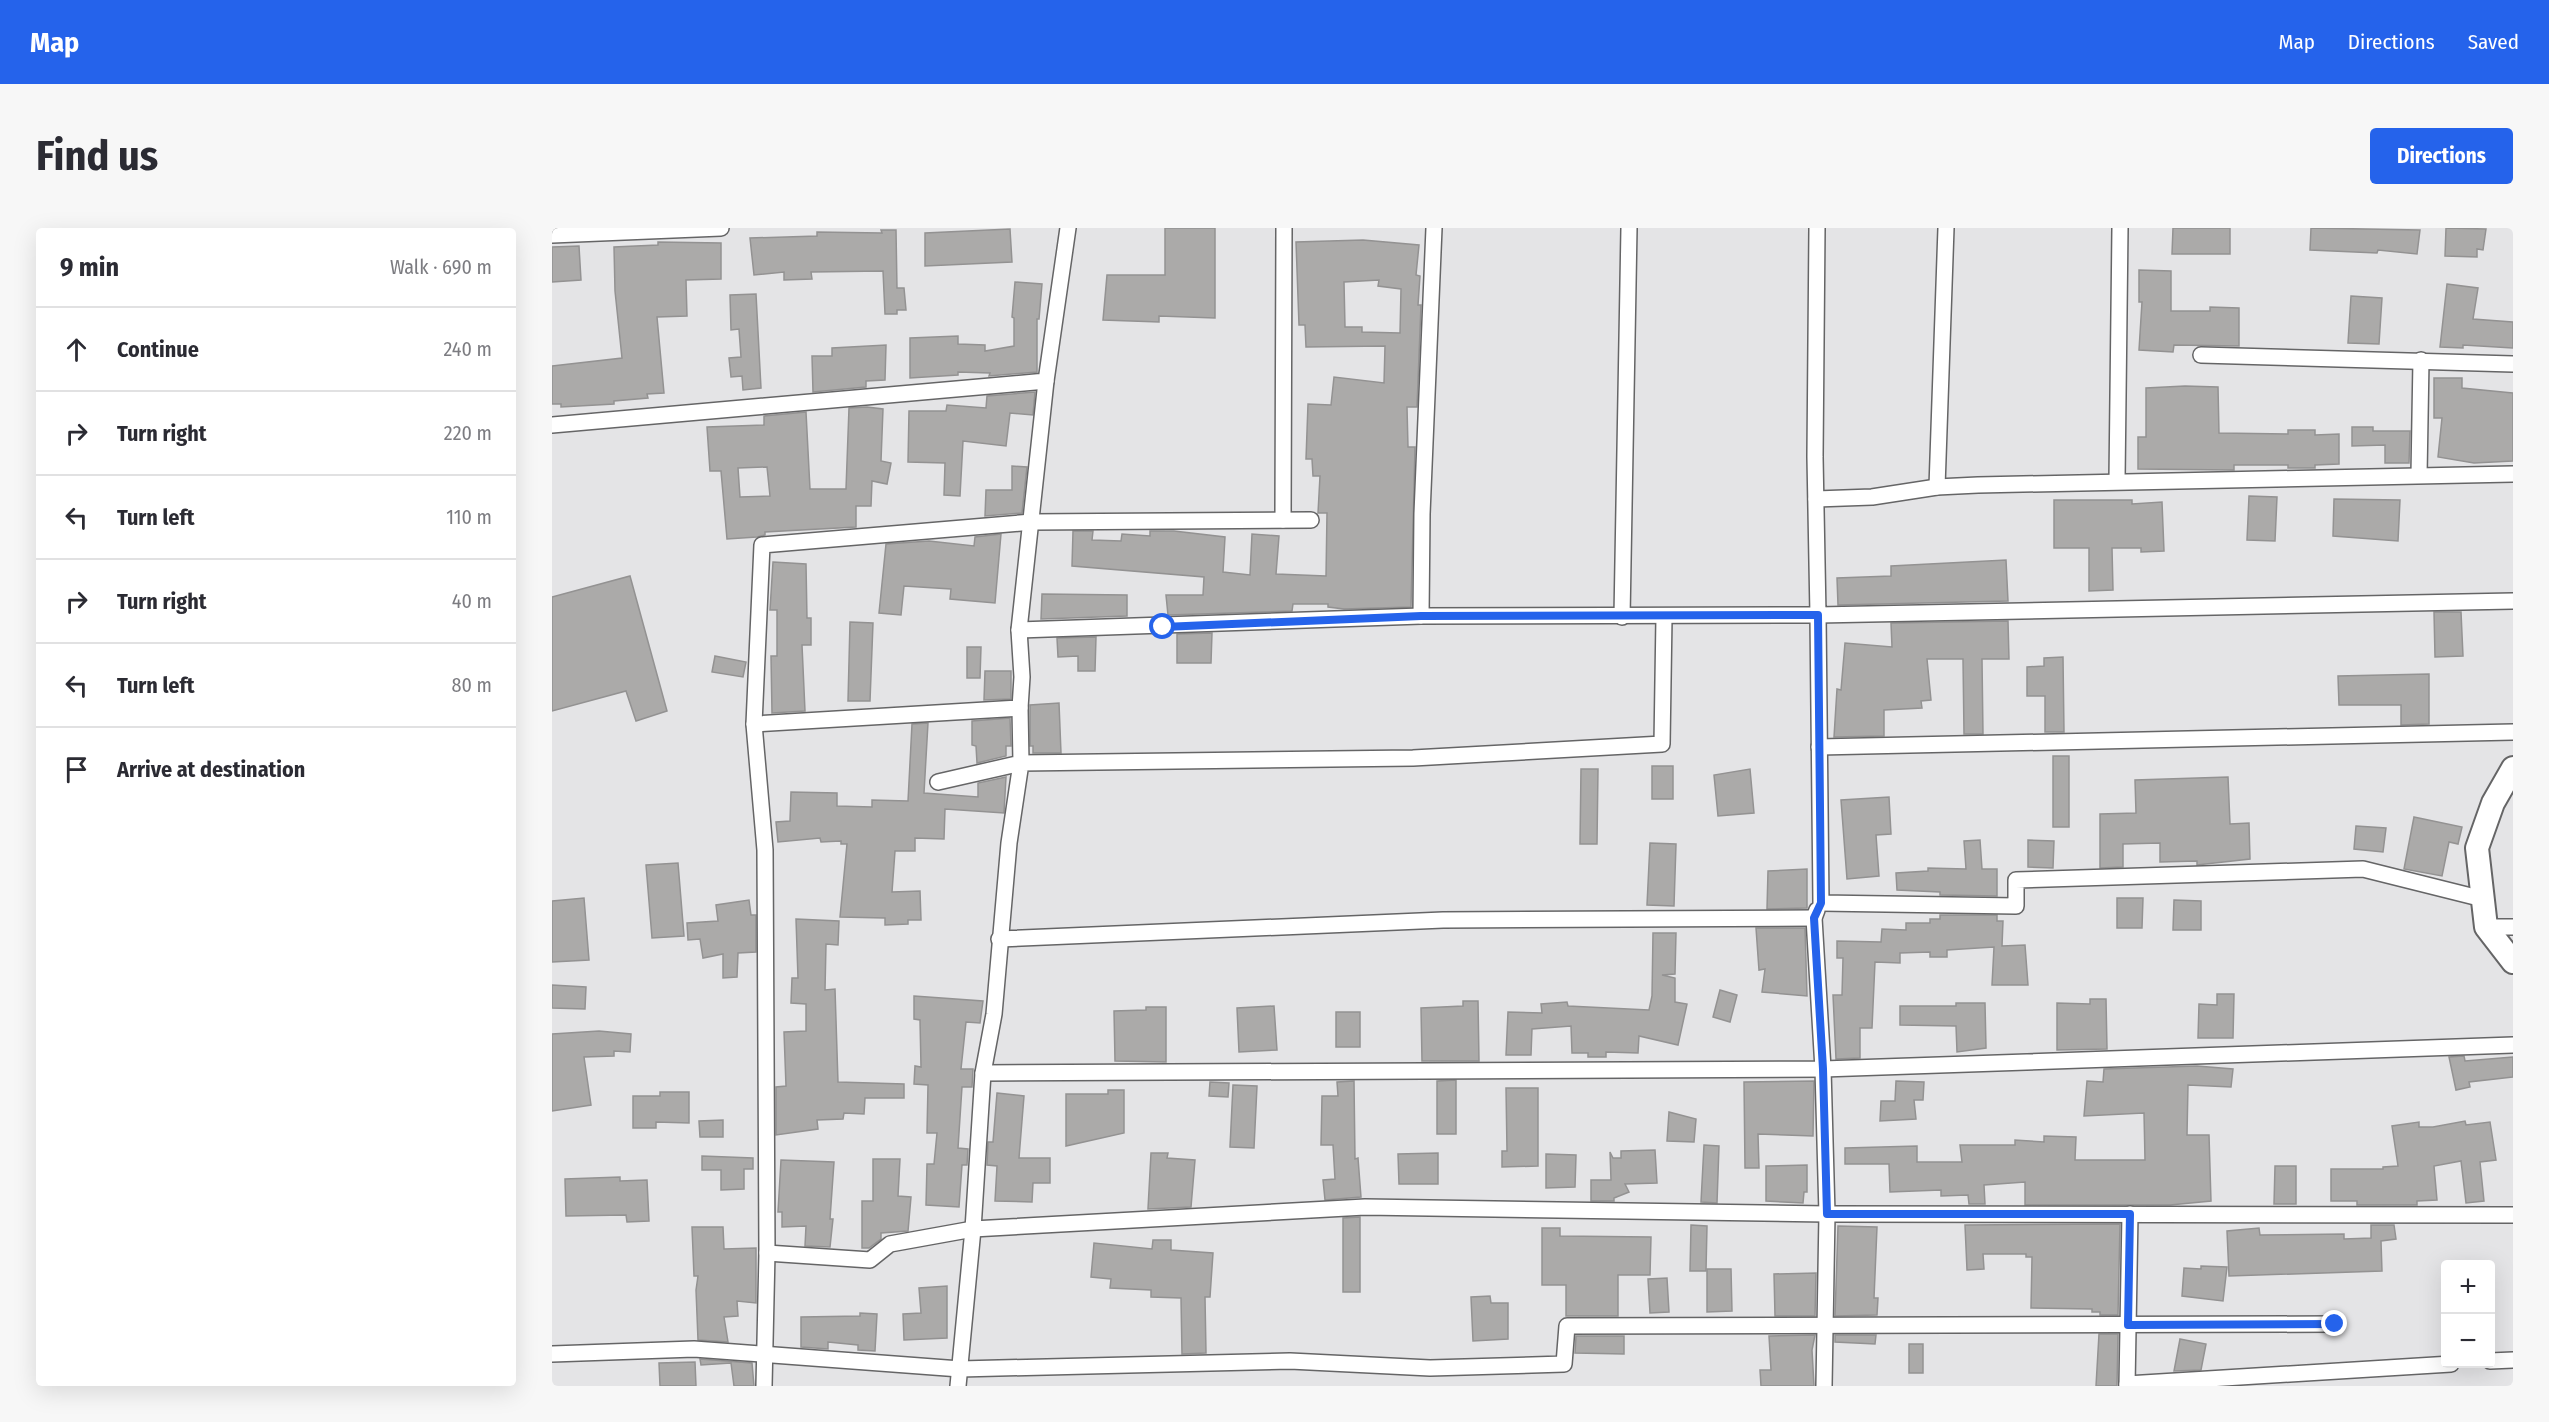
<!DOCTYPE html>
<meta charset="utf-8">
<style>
:root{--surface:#fff;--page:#f7f7f7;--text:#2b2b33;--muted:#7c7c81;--line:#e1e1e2;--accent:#2563eb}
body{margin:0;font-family:"Fira Sans Condensed",sans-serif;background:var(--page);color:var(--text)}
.controls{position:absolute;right:18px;bottom:18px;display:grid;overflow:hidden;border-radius:6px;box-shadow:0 6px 24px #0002}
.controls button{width:54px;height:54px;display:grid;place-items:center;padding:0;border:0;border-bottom:2px solid var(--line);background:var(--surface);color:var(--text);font:30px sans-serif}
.stop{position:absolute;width:18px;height:18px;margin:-14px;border:4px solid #2563eb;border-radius:50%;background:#fff}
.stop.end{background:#2563eb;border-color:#fff;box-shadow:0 2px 6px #0008}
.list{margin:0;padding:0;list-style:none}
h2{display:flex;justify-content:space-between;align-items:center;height:78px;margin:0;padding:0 24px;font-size:26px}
h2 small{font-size:20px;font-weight:400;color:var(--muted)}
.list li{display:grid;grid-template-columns:39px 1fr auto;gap:18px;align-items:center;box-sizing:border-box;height:84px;padding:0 24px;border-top:2px solid var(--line)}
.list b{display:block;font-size:22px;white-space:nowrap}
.list em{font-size:20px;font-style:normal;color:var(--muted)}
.icon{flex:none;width:33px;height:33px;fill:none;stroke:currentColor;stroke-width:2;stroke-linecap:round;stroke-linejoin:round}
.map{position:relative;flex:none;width:1961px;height:1158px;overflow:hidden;border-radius:6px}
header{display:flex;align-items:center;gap:36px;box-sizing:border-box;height:84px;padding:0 30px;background:var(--accent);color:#fff}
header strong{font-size:28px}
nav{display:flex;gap:33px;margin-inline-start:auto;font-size:21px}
.intro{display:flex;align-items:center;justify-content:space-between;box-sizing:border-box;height:144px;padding:0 36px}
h1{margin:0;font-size:42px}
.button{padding:15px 27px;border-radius:6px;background:var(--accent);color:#fff;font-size:21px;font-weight:700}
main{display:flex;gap:36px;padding:0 36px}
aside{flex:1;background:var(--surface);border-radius:6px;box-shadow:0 6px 24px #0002}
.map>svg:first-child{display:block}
.building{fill:#abaaa9;stroke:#939292;stroke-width:1.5;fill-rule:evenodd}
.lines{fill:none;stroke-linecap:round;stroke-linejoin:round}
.street-casing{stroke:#656566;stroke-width:18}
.secondary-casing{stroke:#656566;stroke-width:26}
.street{stroke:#fff;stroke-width:15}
.secondary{stroke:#fff;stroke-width:22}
.route{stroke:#2563eb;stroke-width:8}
</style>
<header>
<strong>Map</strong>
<nav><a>Map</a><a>Directions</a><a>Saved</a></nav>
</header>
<div class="intro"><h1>Find us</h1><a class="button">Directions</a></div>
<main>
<aside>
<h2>9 min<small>Walk · 690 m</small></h2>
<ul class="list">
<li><svg class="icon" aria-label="ahead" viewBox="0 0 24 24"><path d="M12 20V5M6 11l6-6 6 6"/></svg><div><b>Continue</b></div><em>240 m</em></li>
<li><svg class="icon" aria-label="right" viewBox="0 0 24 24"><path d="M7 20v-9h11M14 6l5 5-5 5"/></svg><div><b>Turn right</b></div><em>220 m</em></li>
<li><svg class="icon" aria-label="left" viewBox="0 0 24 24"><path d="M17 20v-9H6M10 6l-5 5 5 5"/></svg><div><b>Turn left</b></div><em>110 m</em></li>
<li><svg class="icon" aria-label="right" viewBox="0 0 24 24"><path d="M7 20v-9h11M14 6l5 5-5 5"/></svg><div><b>Turn right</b></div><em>40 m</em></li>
<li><svg class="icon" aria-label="left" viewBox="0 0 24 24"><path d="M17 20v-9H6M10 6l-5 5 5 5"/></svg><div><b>Turn left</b></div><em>80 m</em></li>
<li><svg class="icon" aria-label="arrive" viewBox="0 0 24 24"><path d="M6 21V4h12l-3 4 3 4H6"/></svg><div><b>Arrive at destination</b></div></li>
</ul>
</aside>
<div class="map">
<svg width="1961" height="1158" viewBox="0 0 1961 1158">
<rect width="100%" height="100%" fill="#e4e4e6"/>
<!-- building -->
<g class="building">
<path d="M613,0h50v90l-56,-2v6l-56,-2 4,-45h58z"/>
<path d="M1621,0h57v26h-58z"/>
<path d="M1759,0l109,2 -3,24 -39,-4 -1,3 -67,-3z"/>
<path d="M1894,0l40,1 -3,21 -6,-1v8l-32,-1z"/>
<path d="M458,1l2,33 -87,4v-33z"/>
<path d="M329,2h15l1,58h7l2,22h-9v4h-12l-2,-43 -72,1 1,7 -28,1v-8l-30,3 -4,-37 67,-2v-4l65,1z"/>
<path d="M811,12l56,5 -3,30 4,1 -2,29h3l-4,102h-10l1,40h7l-4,160 -67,2 -16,-2v-3h-35l-1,7 -124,4 -2,-20h37l1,-18 -132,-11 1,-35h20l-1,9 29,1 1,-7 28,2v-5h24l51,6 -2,35 27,3 2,-41 27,2 -3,38 50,2 1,-63h-9l2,-37h-7l-1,-17h-6l2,-55 23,1 3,-28 50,6 1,-37 -79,1 -1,-22h-6l-3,-83zM827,52l-1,6 23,3 -1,44 -38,-1v-5h-17l-1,-45z"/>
<path d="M106,14l63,1v36l-35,1 1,36 -30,1 7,76 -17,1 1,4 -34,3v3l-53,3v-3h-9v-38l70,-8 -7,-67 -1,-44 44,-2z"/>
<path d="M27,18l2,34 -29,2v-35z"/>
<path d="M1587,42l32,1v40h39v-4l29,1v38l-65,-1 -1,7 -34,-2 3,-48h-3z"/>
<path d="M463,54l27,2 -3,35h-2v53l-48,4 1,-3 -32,-1v3l-48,3v-40l48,-2v8l27,1v6l29,-5v-28l-2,-1z"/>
<path d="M1895,56l31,4 -5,31 40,3v26l-50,-3v3l-23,-1z"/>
<path d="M204,66l5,94 -18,2 -1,-14 -11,1 -2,-19 12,-1 -2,-28 -8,1 -1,-35z"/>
<path d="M1799,68l31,2 -3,46 -31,-1z"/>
<path d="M334,117l-1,35 -19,1v6l-53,5 -1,-36h20v-8z"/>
<path d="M1882,150h28v10l51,5v68l-39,2 -36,-6 4,-39h-8z"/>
<path d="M1633,158l33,1 1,46 69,1v-4h27v5l24,-1v30l-24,1v3h-27v-3h-54v5l-96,-1v-32h8v-49z"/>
<path d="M483,164l-2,23 -23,-2 -4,33 -43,-5 -3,55 -16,-1 1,-32 -37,-1 1,-51h37l1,-6 39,3 1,-12z"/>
<path d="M315,179l16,2 -2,52 10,2 -4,21 -15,-3 -1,25h-15v21l-91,5v3l-8,2 -30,2 -6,-68h-11l-3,-44 57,-2v-9l42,-4 4,77h36l3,-81zM215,239l3,29 -30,1 -2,-29z"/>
<path d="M1800,199h21v4h37l-1,32h-24v-18l-33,1z"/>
<path d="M460,238l15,1 -5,46 -37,3 1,-26h26z"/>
<path d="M1697,268l28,1 -2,44 -28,-1z"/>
<path d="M1782,271l66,1 -2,41 -65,-5z"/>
<path d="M1502,272h78v4l30,-2 2,49 -23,1v-4h-29l1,42 -24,1v-43h-35z"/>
<path d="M449,306l-6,69 -45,-4 1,-10 -47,-3 -3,29 -22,-2 7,-69 43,-3 45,5 1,-9z"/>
<path d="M1454,332l2,41 -170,4 -1,-27 54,-2v-10z"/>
<path d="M221,334l33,2 1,54h4v27h-9l3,66 -33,2 -1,-57h6v-46h-7z"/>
<path d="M78,348l37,135 -31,10 -10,-30 -74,20v-114z"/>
<path d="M490,366l85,1v21l-86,3z"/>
<path d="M1882,384h27l2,44 -28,1z"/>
<path d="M1456,393l1,38h-27l1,75h-19l-1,-75h-36l4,41 -10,1 1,7 -38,2v26l-50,1 3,-48 4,1 4,-47 47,4 -1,-24z"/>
<path d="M298,394l23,1 -3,78h-22z"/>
<path d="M660,405l-1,30h-34v-29z"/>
<path d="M544,409l-1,34h-17v-15l-20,1 -1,-19z"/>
<path d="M415,419h14l-1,31h-13z"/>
<path d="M163,428l31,6 -3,15 -31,-5z"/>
<path d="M1511,429l1,75h-19v-36h-18v-29l17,-1v-8z"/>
<path d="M433,443h26v28l-27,1z"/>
<path d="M1877,446v50l-28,1v-20h-62l-1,-29z"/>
<path d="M507,475l2,50h-28v-7h-3v-41z"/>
<path d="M458,490l1,28h-5v10l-29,7 -1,-17 -4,-1v-24z"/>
<path d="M376,495l-4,70 54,4v-14l28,-6 -2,36 -59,-4 -1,30 -29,-1v13h-20l-3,41 28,-1 1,29h-13v4l-23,1v-7l-45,-1 7,-73h-6v-3l-20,1 -1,-4 -42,4 -2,-20 14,-1 1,-29 46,1v13l35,1v-7l36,1 4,-77z"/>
<rect x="1501" y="528" width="16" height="71"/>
<rect x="1100" y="538" width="21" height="33"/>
<path d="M1029,541h17l-1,75h-17z"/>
<path d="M1198,541l4,44 -36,3 -4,-41z"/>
<path d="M1676,549l2,47 19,-1 1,36 -53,6v-4l-37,1v-19l-37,1v23l-23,1v-54l36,-1 -1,-33z"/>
<path d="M1337,569l2,37 -15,1 3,41 -32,3 -6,-79z"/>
<path d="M1862,589l48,10 -4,17 -9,-2 -7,34 -38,-7z"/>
<path d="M1804,598l30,2 -3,24 -29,-3z"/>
<path d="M1428,612l2,29h15v27l-57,-1v-3l-43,-2 -1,-17 32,-2v-3l38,1 -2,-28z"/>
<path d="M1476,612l26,1 -1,27 -25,-1z"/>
<path d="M1098,615l26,1 -2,62 -27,-1z"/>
<path d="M126,635l6,73 -32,2 -6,-73z"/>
<path d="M1255,641v39l-40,1 1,-38z"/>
<path d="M32,670l5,62 -37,2v-61z"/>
<path d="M1565,670h26l-1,30h-25z"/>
<path d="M197,672l2,15h5v37l-18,1 -1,24 -14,1v-24l-20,4 -3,-19 -12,1 -1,-17 31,-2 -2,-16z"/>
<path d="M1622,672l27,1v29h-28z"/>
<path d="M1388,687h57v6h6l-1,25 23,-1 3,40h-36l2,-38 -47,3v7h-17v-5l-30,1v10l-25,-1 -3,66h-12v30l-24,1 -3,-64h9l1,-37h-6v-17l44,1 1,-13 24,1v-7h24v-4h10z"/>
<path d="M244,691l43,2 -1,24 -12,-1 -1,46 10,-1 3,93 66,2v14h-39l-1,16 -20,-1 -1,6 -26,1 1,9 -42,6v-48l10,-1 -2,-54 22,-1v-27l-15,-1 1,-25h6z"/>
<path d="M1204,700h49l2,68 -45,-4 3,-23 -6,1z"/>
<path d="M1101,705h23l-1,41 -13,1 13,3v24l12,2 -9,41 -39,-9 -1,17 -32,-1v5h-18v-4h-16l-1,-27 -39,3 -1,26h-25l2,-43 34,1 -1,-9 26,-2 1,4 81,4 3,-14z"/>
<path d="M0,757l34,2 -1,22 -33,-1z"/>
<path d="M1168,762l17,5 -7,27 -17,-5z"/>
<path d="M1665,766h17l-1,44h-35l1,-34 18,1z"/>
<path d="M362,768l69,5 -3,22 -14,-1 -5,47h12l-1,18h-10l-4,61 10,1 -1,16h-5l-3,42 -33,-2 1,-41h7l3,-31h-10l1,-48 -14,-1 1,-18 6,1 -1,-47 -6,-1z"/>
<path d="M1538,771h16l1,50 -50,1v-47l33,1z"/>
<path d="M911,773h15l1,60h-57l-1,-53 42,-2z"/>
<path d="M1404,775h29l1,45 -29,4 -1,-26 -56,-1v-19h56z"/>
<path d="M722,778l3,44 -38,2 -2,-44z"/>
<path d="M594,779h20v55l-51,-1 -1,-50 32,-1z"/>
<rect x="784" y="784" width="24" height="35"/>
<path d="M47,803l32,3 -1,18 -16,-1v5l-30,1 7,48 -39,6v-77z"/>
<path d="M1912,828l1,5 48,-4v20l-44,5 1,5 -14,3 -7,-33z"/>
<path d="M1645,838l36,3 -2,18 -43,-2 -1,50h22l2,66 -41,4h-145v-23l-41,3 1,19h-16l-1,-9 -27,1v-6l-51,2 -1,-28h-44v-16l72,-2v16h45l-2,-17h55v-5l29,2v-6l32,1 -1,23h70l-1,-47 -60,3 3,-35 16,1 1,-13z"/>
<path d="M904,852v54h-19v-53z"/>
<path d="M802,853l1,78 3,-1 3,39 -36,3 -2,-20 12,-1 -2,-34h-12l1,-49h16l-1,-14z"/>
<path d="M1262,853l-1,55 -55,-2 1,34h-14l-1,-86z"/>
<path d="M1344,853l28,1 -1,18h-9l2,19 -36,2 1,-20h14z"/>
<path d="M658,854l19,1 -1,14 -19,-1z"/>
<path d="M681,857l24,1 -3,62 -24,-1z"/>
<path d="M954,860h32v78l-36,1v-16h5z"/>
<path d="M556,862h16v43l-58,13v-52h42z"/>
<path d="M108,864h29v31l-33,-1v6h-23v-32h27z"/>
<path d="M445,865l27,3 -5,62h31v25h-17l-1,19 -37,-1 2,-35 -10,-1 1,-23h5z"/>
<path d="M1117,884l27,7 -2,23 -27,-1z"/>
<path d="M171,892v17h-23l-1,-16z"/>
<path d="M1913,893l1,4 24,-3 6,38 -16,2 4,39 -18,2 -5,-42 -27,5 3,34 -20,1v4h-60v-4h-26v-32h52v-2l15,-1 -6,-40 27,-4v5h14z"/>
<path d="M1152,917l15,1 -2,57 -16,-1z"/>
<path d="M1103,922l2,33 -32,1 4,8 -15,6v3h-23v-21h20l-1,-28 3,6h8v-7z"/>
<path d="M599,925h17l-1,5 28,2 -4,47 -43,2z"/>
<path d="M886,925v31h-39l-1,-30z"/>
<path d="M994,926l30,1 -1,32 -29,1z"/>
<path d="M150,928l51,2v11h-9v20l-23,1v-20h-19z"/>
<path d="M321,931h27l-2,37 13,1 -3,34 -27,2v6l-12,9h-7v-47h11z"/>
<path d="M229,932l53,2 -4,57h3l-3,28 -25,-1 1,-20 -24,1v-15h-4z"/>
<path d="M1255,937v27h-3l-1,11 -37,-2v-35z"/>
<path d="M1723,938h21v38h-22z"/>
<path d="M68,949v4l27,-1 2,41 -22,1 -1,-7 -60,1 -1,-37z"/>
<path d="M808,989v75h-17v-74z"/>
<path d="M1568,996l-2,91h-18v-3h-8v-3l-61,-1 1,-51h-6v-3h-43l1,15 -17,1 -2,-45z"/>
<path d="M1139,997l16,1 -1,45h-16z"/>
<path d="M1819,997h23l2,14 -15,2 1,30 -153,5 -2,-45 32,-3 1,7 84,-1v5l27,-1z"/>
<path d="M1286,998l39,1 -3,71h4l-1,17 -42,1z"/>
<path d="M140,999h31l1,22 32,-1v55l-19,-2 1,15 -14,1 4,25 -30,-2 -2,-50 2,-14h-4z"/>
<path d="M990,1000h18v8l91,1 -1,38h-32v41h-52v-31h-24z"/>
<path d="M601,1012h18v10l42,3 -3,44h-5l1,56 -24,1 -1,-56 -30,-1v-7l-41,-2 1,-9 -20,-2 3,-34 58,6z"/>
<path d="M1649,1038l26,1 -4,34 -41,-5 2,-28 17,1z"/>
<path d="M1155,1041h24l1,42 -25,1z"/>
<path d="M1264,1045l-1,43h-40l-1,-42z"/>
<path d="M1115,1050l2,34 -19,1 -2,-34z"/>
<path d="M395,1058v52l-43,2 -1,-26 18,-1 -2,-25z"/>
<path d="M938,1068l1,7h17v36l-35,2 -2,-44z"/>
<path d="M308,1085l17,1 -2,37 -17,-1v-5l-30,-3v7l-27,-2v-30l59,-1z"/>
<path d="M1547,1106h19l-1,52h-21z"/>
<path d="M1263,1107l-3,15 2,36h-53l-1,-16h11l-2,-34z"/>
<path d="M1283,1107h41l-1,9 -40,-2z"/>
<path d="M1024,1108h48v18l-49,-1z"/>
<path d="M1628,1111l26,5 -5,26 -27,1z"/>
<rect x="1357" y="1116" width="14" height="29"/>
<path d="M148,1131l52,4 2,23h-20l-3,-23 -30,2z"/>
<path d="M143,1134l1,24h-36l-1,-23z"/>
</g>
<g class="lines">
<defs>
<g id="street">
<path d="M882,0l-12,286 -1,102 397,-1 3,288 195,3v-26l347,-11 120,30"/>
<path d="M1265,0l-2,229 3,158 695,-14"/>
<path d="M0,7l169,-7"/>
<path d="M1649,127l312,9"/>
<path d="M0,197l494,-44 22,-153"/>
<path d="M1867,247l2,-115"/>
<path d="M1565,252l3,-252"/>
<path d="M1385,259l9,-259"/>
<path d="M1264,271l56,-2 65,-10 41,-2 535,-11"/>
<path d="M731,292l1,-292"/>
<path d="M1070,389l7,-389"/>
<path d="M467,402l402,-14"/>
<path d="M202,496l266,-16 2,-31 -3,-47 27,-249"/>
<path d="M1267,519l694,-15"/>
<path d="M386,554l83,-19 -1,-55"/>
<path d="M1265,682l-3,8 9,151 4,145 -3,172"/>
<path d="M1934,699h27"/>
<path d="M447,711l444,-19 371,-2"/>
<path d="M431,845l840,-4 690,-24"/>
<path d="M215,1025l103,7 20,-16 83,-15 392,-22 462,7 686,1"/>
<path d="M0,1126l142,-5 266,20 330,-8 140,7 134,-4 3,-38 768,-2"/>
<path d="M1938,1133l23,-1"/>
<path d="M1575,1156l324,-20"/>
<path d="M212,1158l3,-133 -2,-403 -11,-126 8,-179 270,-23 279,-2"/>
<path d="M406,1158l15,-157 10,-156 11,-59 15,-171 12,-80 392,-5 249,-14 2,-127"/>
<path d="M1575,1158l3,-172"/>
</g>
<path id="secondary" d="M1961,540l-20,35 -16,45 9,79 27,35"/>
</defs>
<!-- street casing -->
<use href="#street" class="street-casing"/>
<!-- secondary casing -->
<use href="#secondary" class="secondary-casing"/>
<!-- street -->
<use href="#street" class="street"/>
<!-- secondary -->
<use href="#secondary" class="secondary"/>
</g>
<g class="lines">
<!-- route -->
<path class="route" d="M611,399l258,-11 397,-1 3,288 -7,15 9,151 4,145h303l-2,111 207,-1"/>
</g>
</svg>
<div class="controls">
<button>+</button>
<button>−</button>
</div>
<div class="stop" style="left:611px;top:399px"></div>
<div class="stop end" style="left:1783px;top:1096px"></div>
</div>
</main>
